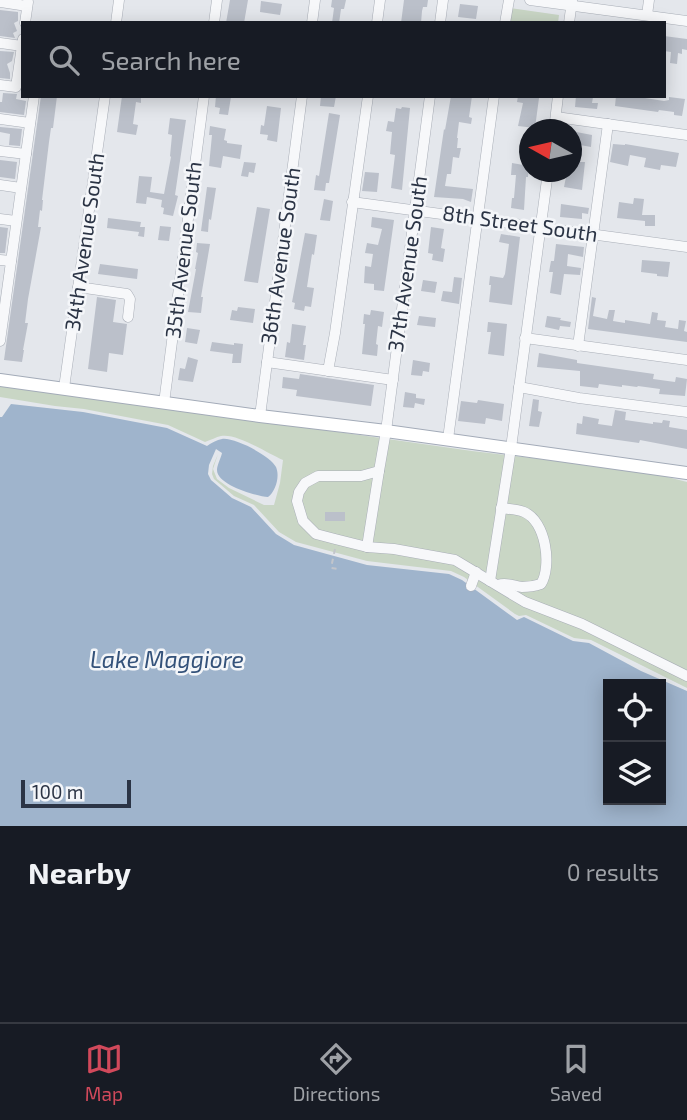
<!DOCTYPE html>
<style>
:root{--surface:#171b24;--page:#20242c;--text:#f1f3f6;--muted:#9ea1a6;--line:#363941;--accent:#d1495b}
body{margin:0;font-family:"Exo 2",sans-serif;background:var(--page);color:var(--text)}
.controls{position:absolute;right:21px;bottom:21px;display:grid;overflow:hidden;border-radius:0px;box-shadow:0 4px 18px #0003}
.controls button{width:63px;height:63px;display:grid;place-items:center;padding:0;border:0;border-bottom:2px solid var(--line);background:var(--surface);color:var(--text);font:35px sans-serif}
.compass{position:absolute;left:519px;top:119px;width:63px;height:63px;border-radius:50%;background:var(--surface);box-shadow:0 4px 18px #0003;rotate:278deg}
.scale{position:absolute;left:21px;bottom:18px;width:110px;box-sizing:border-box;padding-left:7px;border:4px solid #2b3445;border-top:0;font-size:19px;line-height:24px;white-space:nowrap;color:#2b3445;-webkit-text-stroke:5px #f4f6f9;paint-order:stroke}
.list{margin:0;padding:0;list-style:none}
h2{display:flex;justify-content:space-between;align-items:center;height:91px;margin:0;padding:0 28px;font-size:30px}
h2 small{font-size:23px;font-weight:400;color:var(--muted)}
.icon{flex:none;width:38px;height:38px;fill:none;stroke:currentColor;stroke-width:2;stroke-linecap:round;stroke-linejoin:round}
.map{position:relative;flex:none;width:687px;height:826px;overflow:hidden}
.search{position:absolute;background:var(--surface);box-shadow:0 4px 18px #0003;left:21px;right:21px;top:21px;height:77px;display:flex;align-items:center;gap:18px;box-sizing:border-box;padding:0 24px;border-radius:0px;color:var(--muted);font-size:26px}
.sheet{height:196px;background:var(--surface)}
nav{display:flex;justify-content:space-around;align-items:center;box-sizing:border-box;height:98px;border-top:2px solid var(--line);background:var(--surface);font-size:19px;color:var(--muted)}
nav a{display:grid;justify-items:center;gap:4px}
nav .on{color:var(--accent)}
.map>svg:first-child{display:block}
.green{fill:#c9d6c5}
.water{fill:#9fb4cc;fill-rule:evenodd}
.building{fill:#bbc0ca}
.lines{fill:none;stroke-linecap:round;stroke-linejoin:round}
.minor-casing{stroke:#a9aeb7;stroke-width:11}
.major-casing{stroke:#a3abb8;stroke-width:14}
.path{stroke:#c2c5cb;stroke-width:2;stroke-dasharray:5 5;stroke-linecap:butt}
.minor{stroke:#f7f8fa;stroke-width:10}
.major{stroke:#fff;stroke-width:12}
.labels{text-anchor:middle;stroke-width:5;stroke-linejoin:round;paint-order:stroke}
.street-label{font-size:21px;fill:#2b3445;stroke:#f4f6f9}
.water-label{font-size:23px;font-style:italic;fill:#34527a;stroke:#f4f6f9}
</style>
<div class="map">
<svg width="687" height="826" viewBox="0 0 687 826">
<rect width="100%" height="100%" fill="#e4e7ec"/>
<!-- green -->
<g class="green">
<path d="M510,8l49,7 -1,8h-50z"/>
<path d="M0,384l472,67 172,20 43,11v206l-96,-48 -17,-2 -48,-23 -7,1 -4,-2 -51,-37 -13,-6 -84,-10 -71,-19 -17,-10 -25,-27 -20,-9 -20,-17 -2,-5 1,-8 5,-12 -5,15 4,10 12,9 35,17h10l6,-22 3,-23c-16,-7 -46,-27 -62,-24 -5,1 -10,4 -16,6l-37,-17 -84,-16 -29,-3 -55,-9z"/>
</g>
<!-- water -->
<path class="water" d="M11,404l72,8 84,16 40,18c4,-3 10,-6 15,-7 12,-2 49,17 54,28 4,9 0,24 -8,30 -12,-1 -51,-12 -51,-27 0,-5 4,-12 5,-17l-6,-4 -7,16 -1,9 3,6 21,18 19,9 25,27 18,11 73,20 82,9 13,6 55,40 7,-3 49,24 16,2 52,28 46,20v135h-687v-409h2zM608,684h53v116h-53z"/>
<!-- building -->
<g class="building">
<path d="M230,0h18l-4,23h-18z"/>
<path d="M332,0h14l-2,9h-3l-2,14h-7l2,-15 -3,-1z"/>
<path d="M404,0h24l-1,7h-4l-1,4 -1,12h-20z"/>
<path d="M261,1l21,3 -2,11 -20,-3z"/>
<path d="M460,4l18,2 -2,13 -18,-2z"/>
<path d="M0,10l18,2v9l-4,2 3,8 -4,2 2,5 -15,-2z"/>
<path d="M664,36l23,3v11l-5,-1v5l-4,-1 -1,11 -7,-1 1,-11 -7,-1z"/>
<path d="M0,51l14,1 -2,9 -5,3 3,9v6l-10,-1z"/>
<path d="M3,93l14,1 -1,5 10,2 -2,14 -24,-3v-10h2z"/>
<path d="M41,96h16l-4,32h-2l-2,14 -7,58h1l-1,11 -2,-1 -2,17h3l-13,72 -3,24h3l-5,27h1l-2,12 -18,-2z"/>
<path d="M122,96h19v7l-5,-1 -3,22 5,1 -2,10 -19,-3z"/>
<path d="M216,96l15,1 -3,18 -9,-1 1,-6 -5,-1z"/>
<path d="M321,96h15l-2,11 -14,-1z"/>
<path d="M451,96h21l-3,21 3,1 -1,6 -12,-2 -2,16h1l-1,10h4l-2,10 -6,-1 -2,17h-4l-2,12 28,3 -2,13 -8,-3 -29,-2 10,-68 1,1z"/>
<path d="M518,96l21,2 -4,30 -17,-2 5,-23 -6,-1z"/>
<path d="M576,96l17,1 -1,6h6l-1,6 -22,-2z"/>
<path d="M616,96h29v2l19,3 5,-1v-3l16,2 -3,17 -8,-1v-3l-15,-2 -1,2 -43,-6z"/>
<path d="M267,106l14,2 -4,34 -10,-2 1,-5 -8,-1 1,-9 3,1z"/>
<path d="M402,107l8,1 -8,82 -11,-2 4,-33 -5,-1 2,-22 -6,-1 2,-10 6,1 2,-14 5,1z"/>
<path d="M329,113l11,2 -11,68h-3l-1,8 -11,-1 2,-15 3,1z"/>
<path d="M170,118l16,2 -11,75 3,1 -5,20 -10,-2 1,-6 -3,-1 1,-7 -15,-3 -1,7 -10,-1 3,-27 13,1 -2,15 14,2 7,-37 -1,-1 2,-21 -4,-1z"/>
<path d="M210,126l16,3 -2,11 3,1v2l15,2 -2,14 -17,-3 -2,12 -12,-2 3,-31h-3z"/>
<path d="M0,127l22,2 -2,17 -11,-1 1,-11 -10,-2z"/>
<path d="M571,131l21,4 -1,12 -11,-2 -3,17h8l-3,28 -18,-3 3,-15h4z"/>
<path d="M613,144l12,1v-1l54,9 -3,14 -15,-2 -1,5 -16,-3 2,-9 -16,-3 -2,11 -18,-4z"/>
<path d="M0,160l17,2 -2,17 -15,-2z"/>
<path d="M244,162l12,1 -2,10 -5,-1 -1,5 -7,-1z"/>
<path d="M512,163l17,3 -1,11h-2l-2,33 -13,-2 1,-10h2l2,-23h-5z"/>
<path d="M365,172l14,1 -2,19 -15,-1z"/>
<path d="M207,187l9,1 -5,32 -2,-1 -1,13 -7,-1z"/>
<path d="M634,198l10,1 -2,16h13v11h-10v-5l-28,-3 2,-16 14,2z"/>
<path d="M324,199l9,2 -3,20 -10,-1z"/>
<path d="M561,204l28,4 -1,6 -6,-1v6l-22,-2z"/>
<path d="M257,207l13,2 -12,74 -14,-2z"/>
<path d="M372,217l22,3 -10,71 -10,-1v-6l-10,-1 1,-17 6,1 2,-13 -8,-1 2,-10 11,2 4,-16 -11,-2z"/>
<path d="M108,218l33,4 -1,5h5l-1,10 -6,-1 1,-4 -32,-4z"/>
<path d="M160,226l11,1 -2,14 -11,-1z"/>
<path d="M0,227l8,1 -3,25h-5z"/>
<path d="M431,227l13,2 -3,19 4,1 -2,13 -11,-2 1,-6 -5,-1z"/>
<path d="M305,233l12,2 -3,20 -2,-1 -5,33 7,1 -3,19 -6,-1 -1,5 -10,-2 1,-6 -3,-1z"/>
<path d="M501,234l19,3 -8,68 -23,-3 2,-17h-2l1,-9 13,2 2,-4 4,-30 -10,-2z"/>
<path d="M197,243l13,1 -9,53h2l-2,16 -13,-1 8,-43h-1l3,-16 -2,-1z"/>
<path d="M556,244l28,3 -1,10 -15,-3 -1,12 14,2 -1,7 -16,-1 -3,21 -11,-2 3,-21h-4l2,-11h3z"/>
<path d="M642,260l28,2 -2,15 -11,-1v-2l-16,-2z"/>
<path d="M100,264l38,5 -1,10 -39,-5z"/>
<path d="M454,277l8,1 -3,26 -18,-3 2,-10 9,1z"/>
<path d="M423,280l14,2 -2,11 -14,-2z"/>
<path d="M97,297l19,3 -3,22 14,2 -4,31 -14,-2 -2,19 -19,-3z"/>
<path d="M592,297l4,1 -3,18 14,3 2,-9h6l-2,11 12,2v-3l25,4 2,-12 6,1 -1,7 9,1 -1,6 13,2 1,-9 7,1 -2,10 3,1v10l-99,-13z"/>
<path d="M238,307l17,2 -2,14 -23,-3 2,-10 5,1z"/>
<path d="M371,310l13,2 -2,15 -4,-1 -2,18 2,1 -1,11 -15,-2 3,-30h-2l1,-10 6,1z"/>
<path d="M419,316l17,2 -1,9 -18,-2z"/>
<path d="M547,316l14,2 -1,2 11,2 -1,5 -10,-1 -1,4 -14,-3z"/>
<path d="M488,322l19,2 -3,32 -16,-2 3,-22h-4z"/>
<path d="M292,324l14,2 -3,19h3l-2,15 -19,-3 2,-15 3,1z"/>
<path d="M187,328l13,2 -3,14 -12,-2z"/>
<path d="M212,342l22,3v-2l9,1 -2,19h-9l1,-9 -23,-3z"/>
<path d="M539,353l38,7v3l77,11 -1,5 22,3 1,-5 11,2 -2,17 -26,-2 1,-5 -22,-3 -1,1 -15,-2v2l-23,-3 -1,4 -18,-2v-15l-43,-4z"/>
<path d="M188,357l10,3 -5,22 -15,-2 2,-12 5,1z"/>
<path d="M413,360l17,3 -1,9 -6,-1 -1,5 -11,-1z"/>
<path d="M300,374l74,11 -3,21 -75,-10 1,-6 -15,-2 1,-11 16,2z"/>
<path d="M405,392l11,2v4l9,1 -1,6 -9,-2 -1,5 -11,-1z"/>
<path d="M533,399l6,1 -1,11 4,1 -3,15 -10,-1z"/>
<path d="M478,400l26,4 -2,17 -16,-3 -1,6 -27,-3 3,-20 16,2z"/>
<path d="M615,410l11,2 -1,8 28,4v-2l9,1 1,-3 7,1 -1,6 18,3v19l-47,-9 -1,3 -63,-9 1,-11 5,1 1,-8 16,3 -1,5 14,2z"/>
<rect x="325" y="512" width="20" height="9"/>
</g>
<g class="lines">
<defs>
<g id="minor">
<path d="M530,0l157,21"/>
<path d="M0,2l27,4"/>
<path d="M647,15l2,-15"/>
<path d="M25,23l3,-21"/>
<path d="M116,23l3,-23"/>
<path d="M214,23l3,-23"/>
<path d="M312,23l3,-23"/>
<path d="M377,23l3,-23"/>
<path d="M440,23l3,-23"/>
<path d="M505,23l4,-23"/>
<path d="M569,23l3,-22"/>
<path d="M0,43l22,3"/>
<path d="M0,85l16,2 7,-48"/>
<path d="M556,117l131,18"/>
<path d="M0,119l30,4"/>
<path d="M554,130l4,-34"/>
<path d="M0,151l26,3"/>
<path d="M0,185l21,3"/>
<path d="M352,202l335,45"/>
<path d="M0,219l16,2"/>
<path d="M0,260l11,1"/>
<path d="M78,287l49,7 3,5 -2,18"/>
<path d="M525,338l162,22"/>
<path d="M0,341l34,-245"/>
<path d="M578,346l30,-222"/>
<path d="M267,362l126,18"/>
<path d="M328,371l7,-38 33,-237"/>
<path d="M519,387l60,11 108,14"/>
<path d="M64,388l41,-292"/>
<path d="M164,403l40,-307"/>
<path d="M260,416l42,-320"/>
<path d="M448,439l46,-343"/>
<path d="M379,471l-18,5h-43l-13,7 -6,9 -2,9 6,20 13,13 19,5 32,8 27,2 61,11 70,42 57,22 105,52"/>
<path d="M367,547l12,-76 7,-40 44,-335"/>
<path d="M490,581l21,-133 37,-276"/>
<path d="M498,585c9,-3 15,1 24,2 7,0 13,-1 19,-3 11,-18 5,-63 -17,-72 -7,-3 -16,-3 -23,-4"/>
<path d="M471,586l5,-14"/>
</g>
<path id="major" d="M0,380l260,36 126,15 301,42"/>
</defs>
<!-- minor casing -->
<use href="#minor" class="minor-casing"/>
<!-- major casing -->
<use href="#major" class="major-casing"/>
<!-- path -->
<path class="path" d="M335,549l-4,19 7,1"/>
<!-- minor -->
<use href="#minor" class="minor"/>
<!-- major -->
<use href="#major" class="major"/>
</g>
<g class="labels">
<!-- street labels -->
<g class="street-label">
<text transform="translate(520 224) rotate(8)" y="7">8th Street South</text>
<text transform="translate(85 242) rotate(-82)" y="7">34th Avenue South</text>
<text transform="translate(184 250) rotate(-83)" y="7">35th Avenue South</text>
<text transform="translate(281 256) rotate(-82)" y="7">36th Avenue South</text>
<text transform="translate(408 264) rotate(-82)" y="7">37th Avenue South</text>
</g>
<!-- water labels -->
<g class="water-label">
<text x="167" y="668">Lake Maggiore</text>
</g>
</g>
</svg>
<div class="controls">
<button><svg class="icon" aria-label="locate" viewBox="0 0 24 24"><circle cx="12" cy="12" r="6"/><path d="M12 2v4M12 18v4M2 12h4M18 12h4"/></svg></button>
<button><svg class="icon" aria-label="layers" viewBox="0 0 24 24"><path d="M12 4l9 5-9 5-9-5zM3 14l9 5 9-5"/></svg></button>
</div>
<svg class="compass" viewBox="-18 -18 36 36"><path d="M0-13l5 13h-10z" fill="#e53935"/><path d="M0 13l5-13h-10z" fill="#9ea1a6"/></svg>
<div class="scale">100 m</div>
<div class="search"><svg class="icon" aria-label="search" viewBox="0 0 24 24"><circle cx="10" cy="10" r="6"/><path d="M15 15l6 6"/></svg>Search here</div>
</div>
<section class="sheet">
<h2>Nearby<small>0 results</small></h2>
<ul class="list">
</ul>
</section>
<nav>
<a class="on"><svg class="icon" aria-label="map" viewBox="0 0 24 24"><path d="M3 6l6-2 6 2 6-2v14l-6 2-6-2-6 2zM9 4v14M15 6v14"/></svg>Map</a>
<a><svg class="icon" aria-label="directions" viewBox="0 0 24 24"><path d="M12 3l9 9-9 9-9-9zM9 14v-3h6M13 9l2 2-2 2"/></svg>Directions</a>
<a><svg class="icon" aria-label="saved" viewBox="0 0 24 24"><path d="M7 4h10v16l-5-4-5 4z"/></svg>Saved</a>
</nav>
